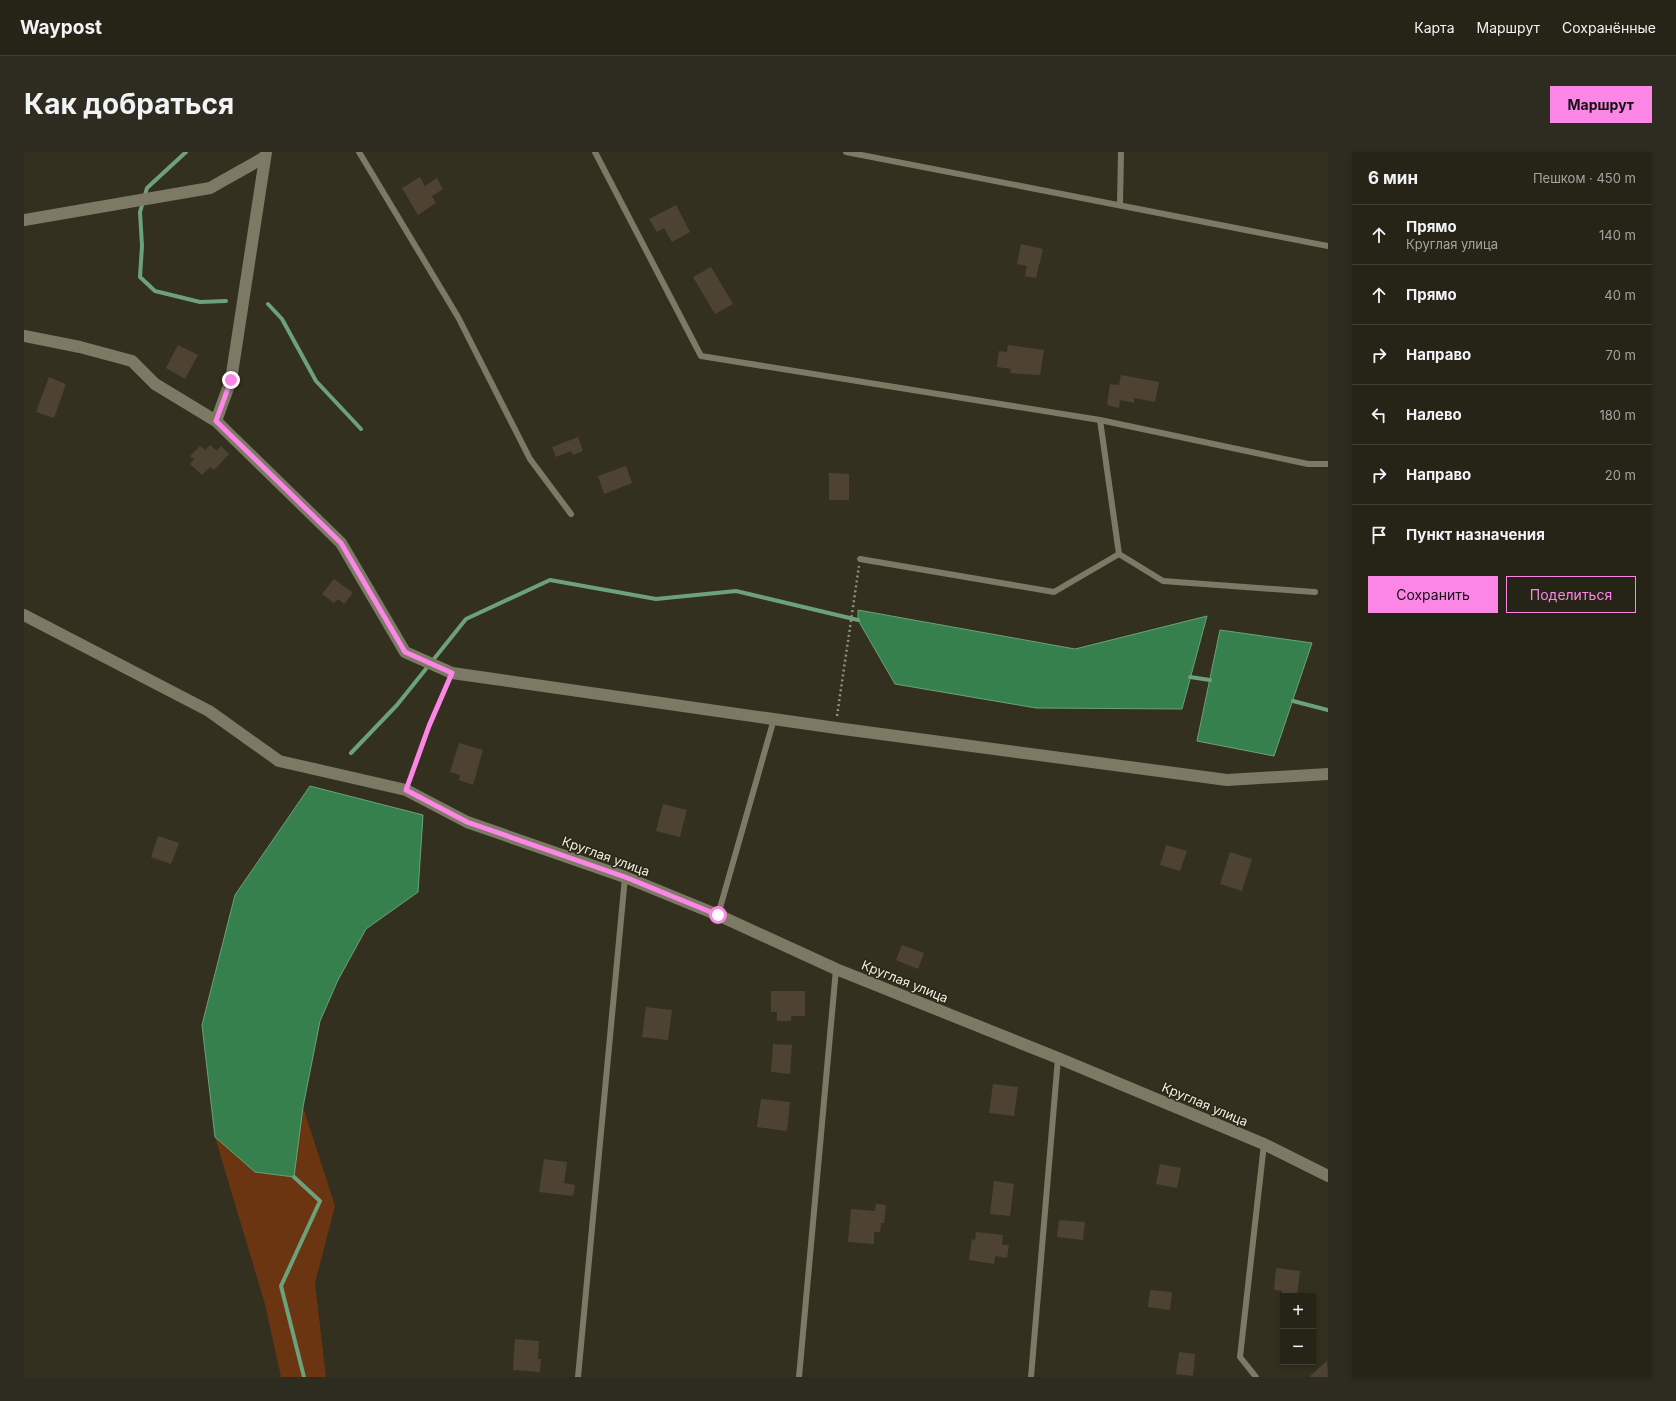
<!DOCTYPE html>
<html lang="ru">
<meta charset="utf-8">
<style>
:root{--surface:#262417;--page:#2e2c20;--text:#f1f3f6;--muted:#a4a4a1;--line:#424136;--accent:#fb86e5}
body{margin:0;font-family:Inter,sans-serif;background:var(--page);color:var(--text)}
.controls{position:absolute;right:12px;bottom:12px;display:grid;overflow:hidden;border-radius:0px;box-shadow:0 2px 6px #0003}
.controls button{width:36px;height:36px;display:grid;place-items:center;padding:0;border:0;border-bottom:1px solid var(--line);background:var(--surface);color:var(--text);font:20px sans-serif}
.stop{position:absolute;width:12px;height:12px;margin:-9px;border:3px solid #fb86e5;border-radius:50%;background:#fff}
.stop.end{background:#fb86e5;border-color:#fff;box-shadow:0 1px 4px #0008}
.list{margin:0;padding:0;list-style:none}
h2{display:flex;justify-content:space-between;align-items:center;height:52px;margin:0;padding:0 16px;font-size:17px}
h2 small{font-size:13px;font-weight:400;color:var(--muted)}
.list li{display:grid;grid-template-columns:26px 1fr auto;gap:12px;align-items:center;box-sizing:border-box;height:60px;padding:0 16px;border-top:1px solid var(--line)}
.list b{display:block;font-size:15px;white-space:nowrap}
.list p{margin:0;font-size:13px;white-space:nowrap;color:var(--muted)}
.list em{font-size:13px;font-style:normal;color:var(--muted)}
.actions{display:flex;gap:8px;padding:12px 16px}
.actions a{flex:1;padding:9px 0;border:1px solid var(--accent);border-radius:0px;text-align:center;font-size:14px;color:var(--accent)}
.actions .main{background:var(--accent);color:#111}
.icon{flex:none;width:22px;height:22px;fill:none;stroke:currentColor;stroke-width:2;stroke-linecap:round;stroke-linejoin:round}
.map{position:relative;flex:none;width:1304px;height:1225px;overflow:hidden;border-radius:0px}
header{display:flex;align-items:center;gap:24px;box-sizing:border-box;height:56px;padding:0 20px;background:var(--surface);border-bottom:1px solid var(--line)}
header strong{font-size:19px}
nav{display:flex;gap:22px;margin-inline-start:auto;font-size:14px}
.intro{display:flex;align-items:center;justify-content:space-between;box-sizing:border-box;height:96px;padding:0 24px}
h1{margin:0;font-size:28px}
.button{padding:10px 18px;border-radius:0px;background:var(--accent);color:#111;font-size:14px;font-weight:700}
main{display:flex;gap:24px;padding:0 24px}
aside{flex:1;background:var(--surface);border-radius:0px;box-shadow:0 2px 6px #0003}
.map>svg:first-child{display:block}
.green{fill:#6b3511}
.water{fill:#35804d;stroke:#6da17a}
.lines{fill:none;stroke-linecap:round;stroke-linejoin:round}
.stream{stroke:#6da17a;stroke-width:4}
.building{fill:#4e4333}
.path{stroke:#939083;stroke-width:2.5;stroke-dasharray:2 3;stroke-linecap:butt}
.lane{stroke:#7c7a65;stroke-width:6}
.street{stroke:#7c7a65;stroke-width:12}
.route{stroke:#fb86e5;stroke-width:5}
.labels{text-anchor:middle;stroke-width:3;stroke-linejoin:round;paint-order:stroke}
.street-label{font-size:13px;fill:#f1efe4;stroke:#292715}
</style>
<header>
<strong>Waypost</strong>
<nav><a>Карта</a><a>Маршрут</a><a>Сохранённые</a></nav>
</header>
<div class="intro"><h1>Как добраться</h1><a class="button">Маршрут</a></div>
<main>
<div class="map">
<svg width="1304" height="1225" viewBox="0 0 1304 1225">
<rect width="100%" height="100%" fill="#33301f"/>
<!-- green -->
<path class="green" d="M279,955l32,99 -20,77 11,94h-45l-16,-73 -50,-167 40,35 39,5z"/>
<!-- water -->
<g class="water">
<path d="M834,458l217,39 132,-33 -25,93 -146,-1 -141,-24 -37,-64z"/>
<path d="M1196,478l92,13 -38,113 -77,-15z"/>
<path d="M286,634l113,29 -5,77 -52,37 -28,51 -18,41 -17,86 -9,70 -39,-5 -40,-35 -13,-112 33,-130z"/>
</g>
<g class="lines">
<!-- stream -->
<g class="stream">
<path d="M162,0l-39,36 -7,24 2,34 -2,31 15,14 45,11 26,-1"/>
<path d="M244,152l14,15 34,62 45,48"/>
<path d="M1166,525l20,3"/>
<path d="M1269,549l35,9"/>
<path d="M327,601l46,-48 69,-86 84,-39 106,19 80,-8 122,29"/>
<path d="M270,1025l26,24 -39,85 23,91"/>
</g>
</g>
<!-- building -->
<g class="building">
<path d="M396,25l5,9 12,-8 6,11 -11,7 4,7 -18,12 -16,-27z"/>
<path d="M652,53l14,27 -18,10 -8,-14 -7,4 -8,-13z"/>
<path d="M997,92l22,5 -7,29 -11,-2 2,-10 -10,-2z"/>
<path d="M687,115l22,37 -18,10 -22,-37z"/>
<path d="M154,193l20,10 -13,24 -19,-11z"/>
<path d="M984,193l36,5 -4,25 -30,-2 1,-4 -14,-2 2,-16 8,1z"/>
<path d="M1097,223l38,7 -4,20 -21,-4v5l-14,-3 -1,8 -12,-3 3,-21 9,1z"/>
<path d="M25,225l17,7 -12,34 -18,-6z"/>
<path d="M554,285l5,14 -10,4 -2,-4 -15,6 -4,-10z"/>
<path d="M186,293l7,6 4,-5 8,8 -15,16 -4,-3 -8,8 -12,-11 4,-5 -4,-3 10,-10 5,4z"/>
<path d="M602,314l6,17 -28,11 -6,-18z"/>
<path d="M805,321l20,1v26h-20z"/>
<path d="M310,427l19,14 -9,11 -6,-5 -4,4 -12,-9z"/>
<path d="M435,591l24,7 -10,35 -14,-5 1,-5 -10,-3z"/>
<path d="M639,652l24,6 -7,27 -24,-6z"/>
<path d="M134,684l21,7 -8,21 -20,-7z"/>
<path d="M1142,693l21,6 -7,20 -20,-6z"/>
<path d="M1206,700l22,7 -10,32 -22,-7z"/>
<path d="M878,793l22,8 -6,16 -22,-9z"/>
<path d="M747,839h34v25h-14v5h-14v-9h-6z"/>
<path d="M622,855l26,3 -4,30 -26,-3z"/>
<path d="M749,892l19,1 -2,29 -19,-2z"/>
<path d="M969,932l25,3 -4,29 -25,-3z"/>
<path d="M737,947l29,3 -3,29 -30,-4z"/>
<path d="M520,1007l23,3 -3,21 11,2 -2,11 -34,-4z"/>
<path d="M1136,1012l21,4 -4,20 -21,-4z"/>
<path d="M970,1029l20,3 -4,32 -20,-2z"/>
<path d="M852,1052l10,1 -2,18h-3l-1,9h-6v12l-26,-2 3,-33 24,2z"/>
<path d="M1035,1068l26,2 -2,18 -26,-3z"/>
<path d="M952,1080l27,3 -1,10h7l-2,13 -12,-2 -1,8 -25,-4 3,-21 3,1z"/>
<path d="M1252,1116l24,3 -3,25h-15v-5l-8,-1z"/>
<path d="M1126,1138l22,2 -2,18 -22,-3z"/>
<path d="M491,1187l24,2 -1,18h3l-1,13 -27,-2z"/>
<path d="M1155,1200l16,2 -2,22 -17,-2z"/>
<path d="M1303,1209l1,16h-19z"/>
</g>
<g class="lines">
<!-- path -->
<g class="path">
<path d="M813,564l22,-150"/>
<path d="M386,628l19,-54 18,-42"/>
</g>
<!-- lane -->
<g class="lane">
<path d="M335,0l99,165 72,142 41,55"/>
<path d="M571,0l106,204 399,64 208,44h20"/>
<path d="M822,0l482,94"/>
<path d="M1096,52l1,-52"/>
<path d="M1095,402l44,27 152,11"/>
<path d="M836,407l194,33 65,-38 -19,-134"/>
<path d="M694,763l56,-196"/>
<path d="M554,1225l47,-500"/>
<path d="M775,1225l37,-408"/>
<path d="M1007,1225l27,-319"/>
<path d="M1232,1225l-16,-20 24,-213"/>
</g>
<!-- street -->
<g class="street">
<path d="M0,68l186,-32 55,-31"/>
<path d="M0,184l56,11 52,14 23,23 61,37 125,122 64,109 47,21 384,55 391,52 101,-6"/>
<path d="M192,269l15,-41 35,-228"/>
<path d="M0,463l185,96 70,50 127,29 61,32 158,55 93,38 118,54 222,89 206,86 64,32"/>
</g>
</g>
<g class="lines">
<!-- route -->
<path class="route" d="M207,228l-15,41 125,122 64,109 47,21 -23,53 -23,64 61,32 158,55 93,38"/>
</g>
<g class="labels">
<!-- street labels -->
<g class="street-label">
<text transform="translate(582 704) rotate(20)" y="5">Круглая улица</text>
<text transform="translate(881 829) rotate(22)" y="5">Круглая улица</text>
<text transform="translate(1181 952) rotate(23)" y="5">Круглая улица</text>
</g>
</g>
</svg>
<div class="controls">
<button>+</button>
<button>−</button>
</div>
<div class="stop" style="left:694px;top:763px"></div>
<div class="stop end" style="left:207px;top:228px"></div>
</div>
<aside>
<h2>6 мин<small>Пешком · 450 m</small></h2>
<ul class="list">
<li><svg class="icon" aria-label="ahead" viewBox="0 0 24 24"><path d="M12 20V5M6 11l6-6 6 6"/></svg><div><b>Прямо</b><p>Круглая улица</p></div><em>140 m</em></li>
<li><svg class="icon" aria-label="ahead" viewBox="0 0 24 24"><path d="M12 20V5M6 11l6-6 6 6"/></svg><div><b>Прямо</b></div><em>40 m</em></li>
<li><svg class="icon" aria-label="right" viewBox="0 0 24 24"><path d="M7 20v-9h11M14 6l5 5-5 5"/></svg><div><b>Направо</b></div><em>70 m</em></li>
<li><svg class="icon" aria-label="left" viewBox="0 0 24 24"><path d="M17 20v-9H6M10 6l-5 5 5 5"/></svg><div><b>Налево</b></div><em>180 m</em></li>
<li><svg class="icon" aria-label="right" viewBox="0 0 24 24"><path d="M7 20v-9h11M14 6l5 5-5 5"/></svg><div><b>Направо</b></div><em>20 m</em></li>
<li><svg class="icon" aria-label="arrive" viewBox="0 0 24 24"><path d="M6 21V4h12l-3 4 3 4H6"/></svg><div><b>Пункт назначения</b></div></li>
</ul>
<div class="actions"><a class="main">Сохранить</a><a>Поделиться</a></div>
</aside>
</main>
